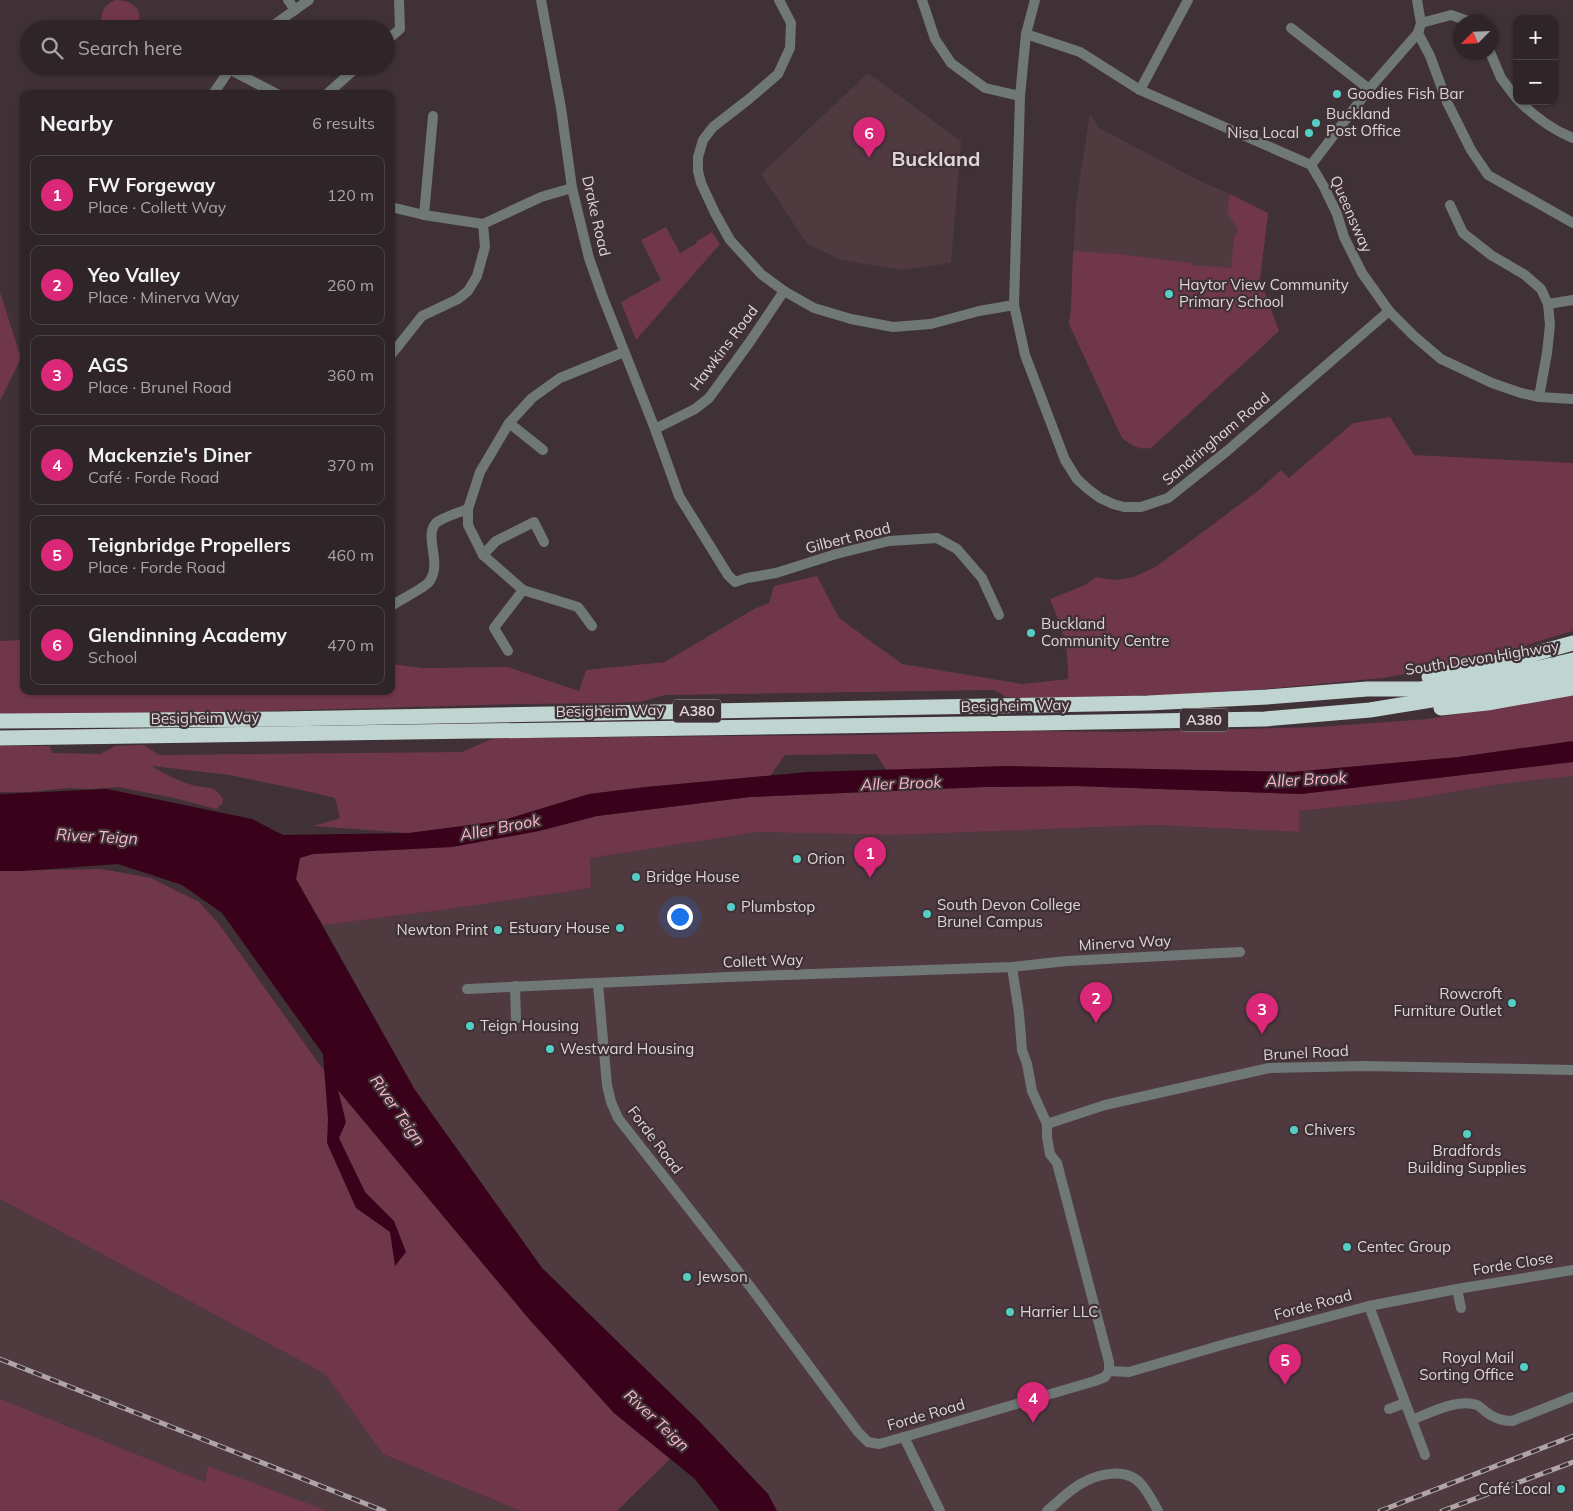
<!DOCTYPE html>
<meta charset="utf-8">
<style>
:root{--surface:#2f2528;--page:#3b3134;--text:#f1f3f6;--muted:#a7a5a8;--line:#4a4245;--accent:#db2777}
body{margin:0;font-family:Mulish,sans-serif;background:var(--page);color:var(--text)}
.controls{position:absolute;right:15px;top:15px;display:grid;overflow:hidden;border-radius:10px;box-shadow:0 1px 4px #0004}
.controls button{width:45px;height:45px;display:grid;place-items:center;padding:0;border:0;border-bottom:1px solid var(--line);background:var(--surface);color:var(--text);font:25px sans-serif}
.compass{position:absolute;left:1453px;top:15px;width:45px;height:45px;border-radius:50%;background:var(--surface);box-shadow:0 1px 4px #0004;rotate:246deg}
.you{position:absolute;left:679px;top:916px;width:18px;height:18px;margin:-12px;border:4px solid #fff;border-radius:50%;background:#1a73e8;box-shadow:0 0 0 8px #1a73e833}
.badge{display:grid;place-items:center;width:32px;height:32px;border-radius:50%;background:var(--accent);color:#fff;font-size:16px;font-weight:700}
.pin{position:absolute;translate:-50% -41px;filter:drop-shadow(0 1px 2px #0008)}
.pin::after{content:'';position:absolute;top:26px;width:18px;height:15px;background:inherit;clip-path:polygon(0 0,100% 0,50% 100%)}
.list{margin:0;padding:0;list-style:none}
h2{display:flex;justify-content:space-between;align-items:center;height:65px;margin:0;padding:0 20px;font-size:21px}
h2 small{font-size:16px;font-weight:400;color:var(--muted)}
.list li{display:grid;grid-template-columns:32px 1fr auto;gap:15px;align-items:center;box-sizing:border-box;height:80px;margin:0 10px 10px;padding:0 10px;border:1px solid var(--line);border-radius:10px}
.list b{display:block;font-size:19px;white-space:nowrap}
.list p{margin:0;font-size:16px;white-space:nowrap;color:var(--muted)}
.list em{font-size:16px;font-style:normal;color:var(--muted)}
.icon{flex:none;width:28px;height:28px;fill:none;stroke:currentColor;stroke-width:2;stroke-linecap:round;stroke-linejoin:round}
.map{position:relative;flex:none;width:1573px;height:1511px;overflow:hidden}
.search{position:absolute;background:var(--surface);box-shadow:0 1px 4px #0004;left:20px;top:20px;width:375px;height:55px;display:flex;align-items:center;gap:12px;box-sizing:border-box;padding:0 18px;border-radius:28px;color:var(--muted);font-size:19px}
.panel{position:absolute;background:var(--surface);box-shadow:0 1px 4px #0004;left:20px;top:90px;width:375px;height:605px;border-radius:10px}
.map>svg:first-child{display:block}
.built{fill:#4f3a40}
.green{fill:#70374a}
.water{fill:#39021a}
.lines{fill:none;stroke-linecap:round;stroke-linejoin:round}
.street{stroke:#707877;stroke-width:10}
.highway{stroke:#c0d4d2;stroke-width:15}
.rail-casing{stroke:#afa4a7;stroke-width:5}
.rail{stroke:#3f3135;stroke-width:3;stroke-dasharray:9;stroke-linecap:butt}
.poi-dot{fill:#55cec5;stroke:#3f3135;stroke-width:2}
.labels{text-anchor:middle;stroke-width:4.5;stroke-linejoin:round;paint-order:stroke}
.shield{fill:#3f3135;stroke:#afa4a7;stroke-width:1}
.shield-label{font-size:14px;font-weight:bold;fill:#dfd5d8}
.poi-label{font-size:15px;fill:#dfd5d8;stroke:#3f3135;text-anchor:start}
.street-label{font-size:15px;fill:#dfd5d8;stroke:#3f3135}
.water-label{font-size:16px;font-style:italic;fill:#fcb7cb;stroke:#3f3135}
.district-label{font-size:20px;font-weight:bold;fill:#dfd5d8;stroke:#3f3135}
</style>
<div class="map">
<svg width="1573" height="1511" viewBox="0 0 1573 1511">
<rect width="100%" height="100%" fill="#3f3135"/>
<!-- built -->
<g class="built">
<path d="M868,73l93,68 -10,122 -49,7 -61,-10 -34,-16 -46,-70z"/>
<path d="M1090,114l9,14 101,53 30,13 38,19 -8,67 19,51 -128,117 -10,1 -9,-4 -10,-7 -53,-114 2,-16 5,-105z"/>
<path d="M1573,776v735h-796l-9,-17 -69,-73 -157,-153 -127,-178 -92,-165 127,-16 141,-21 -1,-30 167,-27 137,4 261,-10 144,7v-21l107,-11 87,-15z"/>
<path d="M0,1199l325,175 58,80 138,57h-193l-119,-44 -4,15 -205,-83z"/>
</g>
<!-- green -->
<g class="green">
<path d="M115,0c18,0 31,10 21,29l-32,-1c-6,-12 -1,-23 11,-28z"/>
<path d="M1230,194l38,19 -8,67 19,51 -128,117c-14,1 -18,-2 -29,-10l-53,-114 2,-16 2,-57 45,3 74,9 -1,2 40,3 3,-30 4,-8 -11,-18z"/>
<path d="M666,227l14,26 16,-9 1,-3 15,-9 8,12 -84,96 -15,-38 40,-22 -20,-40z"/>
<path d="M0,292l21,66 -21,43z"/>
<path d="M1390,417l24,38 159,8v168l-21,6 -69,23 -100,18 -119,11 -96,6 -147,3 -15,-1 -12,-7 -329,5 -25,7 -27,1 -92,1 -367,10h-154v-73l24,-1v51h367v-27l32,4 85,-1 71,24 7,-21 79,-8 89,-53 15,-6 5,-17 43,-10 22,42 63,46 120,20 46,-5c1,-33 -6,-50 -18,-80l35,-14 11,-8 19,3 19,-3 23,-11 102,-76 22,-20 8,8 64,-55z"/>
<path d="M1573,695v46l-114,16 -166,15 -285,-6 -121,5 -11,-17 -91,1 -15,21 -124,11 -57,7 -88,27 -92,12 -95,-7 26,-8 -5,-20 -38,-9 -68,-14 -77,-9c8,6 29,16 40,19 14,4 22,-1 31,14l-1,5 -6,5 -42,-11 -56,-11 -28,2 -21,-1 -40,4h-29v-46h50l2,7 48,1 15,-8 29,-1 15,10 303,-3 32,-14 372,-3 163,-4 95,1 194,-5 110,-8z"/>
<path d="M1573,762v14l-80,9 -87,15 -107,11v21l-144,-7 -261,10 -137,-3 -167,26 1,30 -141,21 -127,16 -27,-46 4,-21 13,-4 139,-7 87,-16 58,-15 153,-19 234,-10 92,-1 225,8z"/>
<path d="M102,869l49,9 48,24 20,22 118,165 192,230 85,94 56,46 -53,52h-96l-138,-57 -58,-80 -325,-175v-328z"/>
<path d="M0,1399l205,83 3,-16 120,45h-328z"/>
</g>
<!-- water -->
<path class="water" d="M1573,741v21l-272,32 -225,-8 -92,1 -234,10 -153,19 -58,15 -87,16 -139,7 -13,4 -4,21 119,211 127,178 157,153 69,73 9,17h-57l-25,-32 -81,-66 -85,-94 -191,-229 8,32 -7,16 26,54 29,29 12,31 -11,14 -5,-34 -34,-24 -29,-65 1,-24 -5,-65 -101,-141 -40,-28 -64,-21 -96,7h-22v-77l107,-5 145,30 31,16 126,-2 92,-12 88,-27 57,-7 162,-15 200,-6 285,6 166,-15z"/>
<g class="lines">
<!-- street -->
<g class="street">
<path d="M288,0l7,10"/>
<path d="M541,0l20,108 11,80 17,70 13,37 53,134 24,67 49,79 7,7 12,-4 29,-5 60,-19 53,-13 48,-3 20,11 25,29 17,37"/>
<path d="M779,0l12,23 -1,25 -12,26 -29,25 -36,28 -10,13 -5,17v14l3,12 14,30 15,27 31,34 23,17 30,17 37,11 42,8 38,-3 48,-13 35,-6"/>
<path d="M922,0l13,39 16,24 34,25 35,8"/>
<path d="M1035,0l-9,34 -6,62 -6,209 11,50 40,105 12,19 11,10 12,9 13,6 11,3h17l27,-9 59,-47 162,-140"/>
<path d="M1421,23l30,-8 20,7"/>
<path d="M1291,28l78,61"/>
<path d="M268,29l41,-29"/>
<path d="M1418,33l12,23 17,46 24,48 17,25 85,48"/>
<path d="M1026,34l54,18 60,38 171,75 13,22 13,27 7,23 18,36 27,38 25,25 27,23 51,24 29,10 18,4 34,2"/>
<path d="M386,41l14,-12 -1,-29"/>
<path d="M1490,52l11,26 16,21"/>
<path d="M219,66l10,3 48,25"/>
<path d="M1140,90l48,-90"/>
<path d="M213,94l19,-28"/>
<path d="M327,94l31,-28"/>
<path d="M1519,101c16,16 34,29 54,37"/>
<path d="M1311,165l58,-76 49,-56 3,-10 -4,-23"/>
<path d="M1450,205l13,28 28,22 34,20 16,14 7,15 2,21 -3,28 -8,44"/>
<path d="M391,207l33,8 59,9"/>
<path d="M424,215l9,-99"/>
<path d="M1548,304l25,-4"/>
<path d="M391,355l31,-39 36,-17 10,-8 9,-15 8,-29 -2,-23 58,-27 31,-9"/>
<path d="M509,423l34,27"/>
<path d="M655,429l40,-20 14,-11 40,-55 35,-52"/>
<path d="M483,555l13,-14 38,-19 10,20"/>
<path d="M391,606c9,-6 31,-17 37,-23 16,-17 -5,-47 8,-60 5,-5 24,-11 32,-14"/>
<path d="M592,626l-14,-19 -55,-17 -40,-35 -15,-30v-16l12,-37 29,-49 23,-25 28,-20 64,-26"/>
<path d="M508,651l-14,-23 29,-38"/>
<path d="M1012,967l7,46 3,37 5,14 5,27 15,33v13l3,17 7,9 52,199v9"/>
<path d="M598,984l9,101 4,17 7,16 134,171 106,143 10,10 11,2 25,-7 191,-56 10,-4 4,-6"/>
<path d="M515,986l1,33"/>
<path d="M467,989l261,-12 284,-10 55,-6 173,-9"/>
<path d="M1047,1124l58,-19 164,-37 94,-2 210,4"/>
<path d="M1457,1289l4,19"/>
<path d="M1369,1306l56,149"/>
<path d="M1109,1371l20,1 100,-29 140,-37 88,-17 116,-19"/>
<path d="M1389,1409l16,-6"/>
<path d="M1412,1420c17,-7 46,-22 65,-15 3,1 6,5 9,7 8,6 16,9 26,9l61,-24"/>
<path d="M904,1437l36,74"/>
<path d="M1047,1511c12,-10 23,-22 37,-29 17,-9 43,-14 57,2 7,8 12,18 17,27"/>
</g>
<!-- highway -->
<g class="highway">
<path d="M1429,677l101,-22 43,-12"/>
<path d="M1441,708l46,-5 86,-15"/>
<path d="M0,721l279,-2 869,-16 119,-6 100,-8h54l118,-21 34,-8"/>
<path d="M0,738l1037,-15 228,-4 105,-9 92,-15 111,-21"/>
</g>
<defs>
<g id="rail">
<path d="M0,1359l384,152"/>
<path d="M1380,1511l193,-75"/>
<path d="M1442,1511l131,-49"/>
</g>
</defs>
<!-- rail casing -->
<use href="#rail" class="rail-casing"/>
<!-- rail -->
<use href="#rail" class="rail"/>
</g>
<!-- markers -->
<g class="poi-dot">
<circle cx="1337" cy="94" r="5"/>
<circle cx="1316" cy="123" r="5"/>
<circle cx="1309" cy="133" r="5"/>
<circle cx="1169" cy="294" r="5"/>
<circle cx="1031" cy="633" r="5"/>
<circle cx="797" cy="859" r="5"/>
<circle cx="636" cy="877" r="5"/>
<circle cx="731" cy="907" r="5"/>
<circle cx="927" cy="914" r="5"/>
<circle cx="620" cy="928" r="5"/>
<circle cx="498" cy="930" r="5"/>
<circle cx="1512" cy="1003" r="5"/>
<circle cx="470" cy="1026" r="5"/>
<circle cx="550" cy="1049" r="5"/>
<circle cx="1294" cy="1130" r="5"/>
<circle cx="1467" cy="1134" r="5"/>
<circle cx="1347" cy="1247" r="5"/>
<circle cx="687" cy="1277" r="5"/>
<circle cx="1010" cy="1312" r="5"/>
<circle cx="1524" cy="1367" r="5"/>
<circle cx="1561" cy="1489" r="5"/>
</g>
<g class="labels">
<!-- shield labels -->
<g class="shield">
<rect x="673" y="699.5" width="48" height="23" rx="4"/>
<rect x="1180" y="708.5" width="48" height="23" rx="4"/>
</g>
<g class="shield-label">
<text x="697" y="716">A380</text>
<text x="1204" y="725">A380</text>
</g>
<!-- poi labels -->
<g class="poi-label">
<text x="1347" y="99">Goodies Fish Bar</text>
<text x="1326" y="119">Buckland<tspan x="1326" dy="17">Post Office</tspan></text>
<text x="1299" y="138" text-anchor="end">Nisa Local</text>
<text x="1179" y="290">Haytor View Community<tspan x="1179" dy="17">Primary School</tspan></text>
<text x="1041" y="629">Buckland<tspan x="1041" dy="17">Community Centre</tspan></text>
<text x="807" y="864">Orion</text>
<text x="646" y="882">Bridge House</text>
<text x="937" y="910">South Devon College<tspan x="937" dy="17">Brunel Campus</tspan></text>
<text x="741" y="912">Plumbstop</text>
<text x="610" y="933" text-anchor="end">Estuary House</text>
<text x="488" y="935" text-anchor="end">Newton Print</text>
<text x="1502" y="999" text-anchor="end">Rowcroft<tspan x="1502" dy="17">Furniture Outlet</tspan></text>
<text x="480" y="1031">Teign Housing</text>
<text x="560" y="1054">Westward Housing</text>
<text x="1304" y="1135">Chivers</text>
<text x="1467" y="1156" text-anchor="middle">Bradfords<tspan x="1467" dy="17">Building Supplies</tspan></text>
<text x="1357" y="1252">Centec Group</text>
<text x="697" y="1282">Jewson</text>
<text x="1020" y="1317">Harrier LLC</text>
<text x="1514" y="1363" text-anchor="end">Royal Mail<tspan x="1514" dy="17">Sorting Office</tspan></text>
<text x="1551" y="1494" text-anchor="end">Café Local</text>
</g>
<!-- street labels -->
<g class="street-label">
<text transform="translate(1351 214) rotate(66)" y="5">Queensway</text>
<text transform="translate(596 216) rotate(77)" y="5">Drake Road</text>
<text transform="translate(724 348) rotate(-53)" y="5">Hawkins Road</text>
<text transform="translate(1216 439) rotate(-40)" y="5">Sandringham Road</text>
<text transform="translate(848 538) rotate(-14)" y="5">Gilbert Road</text>
<text transform="translate(1482 658) rotate(-9)" y="5">South Devon Highway</text>
<text transform="translate(1015 706) rotate(-1)" y="5">Besigheim Way</text>
<text transform="translate(610 711) rotate(-1)" y="5">Besigheim Way</text>
<text transform="translate(205 718) rotate(-1)" y="5">Besigheim Way</text>
<text transform="translate(1125 943) rotate(-3)" y="5">Minerva Way</text>
<text transform="translate(763 961) rotate(-2)" y="5">Collett Way</text>
<text transform="translate(1306 1053) rotate(-3)" y="5">Brunel Road</text>
<text transform="translate(655 1140) rotate(53)" y="5">Forde Road</text>
<text transform="translate(1513 1264) rotate(-9)" y="5">Forde Close</text>
<text transform="translate(1313 1305) rotate(-15)" y="5">Forde Road</text>
<text transform="translate(926 1415) rotate(-16)" y="5">Forde Road</text>
</g>
<!-- water labels -->
<g class="water-label">
<text transform="translate(1306 779) rotate(-3)" y="6">Aller Brook</text>
<text transform="translate(901 783) rotate(-2)" y="6">Aller Brook</text>
<text transform="translate(500 827) rotate(-11)" y="6">Aller Brook</text>
<text transform="translate(97 836) rotate(3)" y="6">River Teign</text>
<text transform="translate(398 1110) rotate(55)" y="6">River Teign</text>
<text transform="translate(657 1420) rotate(43)" y="6">River Teign</text>
</g>
<!-- district labels -->
<g class="district-label">
<text x="936" y="166">Buckland</text>
</g>
</g>
</svg>
<div class="controls">
<button>+</button>
<button>−</button>
</div>
<svg class="compass" viewBox="-18 -18 36 36"><path d="M0-13l5 13h-10z" fill="#e53935"/><path d="M0 13l5-13h-10z" fill="#a7a5a8"/></svg>
<div class="you"></div>
<div class="pin badge" style="left:870px;top:878px">1</div>
<div class="pin badge" style="left:1096px;top:1023px">2</div>
<div class="pin badge" style="left:1262px;top:1034px">3</div>
<div class="pin badge" style="left:1033px;top:1423px">4</div>
<div class="pin badge" style="left:1285px;top:1385px">5</div>
<div class="pin badge" style="left:869px;top:158px">6</div>
<div class="search"><svg class="icon" aria-label="search" viewBox="0 0 24 24"><circle cx="10" cy="10" r="6"/><path d="M15 15l6 6"/></svg>Search here</div>
<section class="panel">
<h2>Nearby<small>6 results</small></h2>
<ul class="list">
<li><span class="badge">1</span><div><b>FW Forgeway</b><p>Place · Collett Way</p></div><em>120 m</em></li>
<li><span class="badge">2</span><div><b>Yeo Valley</b><p>Place · Minerva Way</p></div><em>260 m</em></li>
<li><span class="badge">3</span><div><b>AGS</b><p>Place · Brunel Road</p></div><em>360 m</em></li>
<li><span class="badge">4</span><div><b>Mackenzie's Diner</b><p>Café · Forde Road</p></div><em>370 m</em></li>
<li><span class="badge">5</span><div><b>Teignbridge Propellers</b><p>Place · Forde Road</p></div><em>460 m</em></li>
<li><span class="badge">6</span><div><b>Glendinning Academy</b><p>School</p></div><em>470 m</em></li>
</ul>
</section>
</div>
